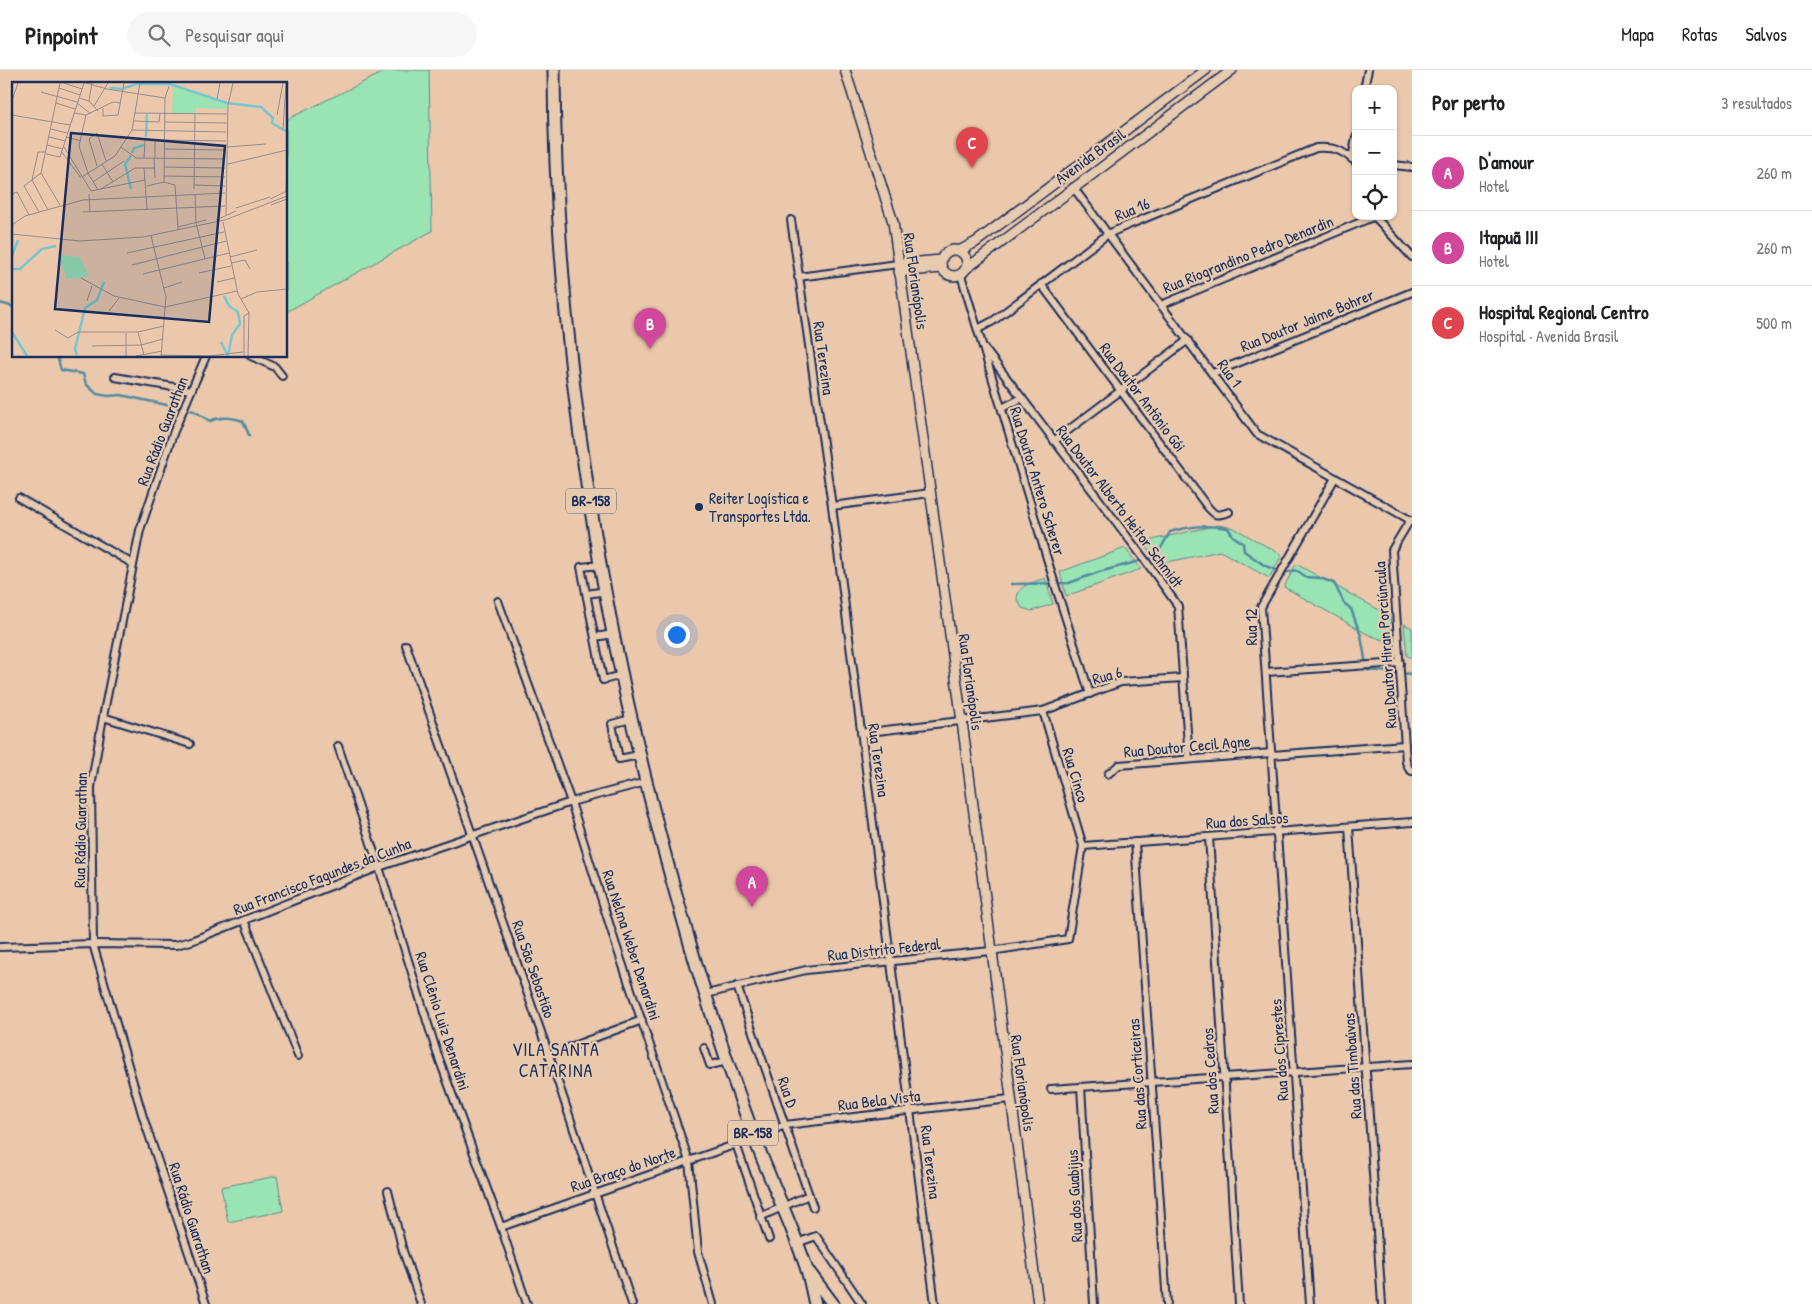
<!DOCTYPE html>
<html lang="pt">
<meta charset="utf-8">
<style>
:root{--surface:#fff;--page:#f6f6f6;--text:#202124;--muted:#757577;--line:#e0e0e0;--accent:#1b2f5e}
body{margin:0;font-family:"Patrick Hand",sans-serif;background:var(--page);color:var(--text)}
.controls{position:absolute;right:15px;top:15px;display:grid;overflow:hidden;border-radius:10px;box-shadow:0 1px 4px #0004}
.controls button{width:45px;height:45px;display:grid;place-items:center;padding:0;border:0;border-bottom:1px solid var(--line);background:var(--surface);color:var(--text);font:25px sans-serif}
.you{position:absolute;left:676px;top:564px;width:18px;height:18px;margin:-12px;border:4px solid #fff;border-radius:50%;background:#1a73e8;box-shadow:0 0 0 8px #1a73e833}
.badge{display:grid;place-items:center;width:32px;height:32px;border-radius:50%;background:var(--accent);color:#fff;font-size:16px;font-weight:700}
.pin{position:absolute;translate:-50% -41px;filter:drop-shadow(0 1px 2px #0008)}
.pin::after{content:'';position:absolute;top:26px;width:18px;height:15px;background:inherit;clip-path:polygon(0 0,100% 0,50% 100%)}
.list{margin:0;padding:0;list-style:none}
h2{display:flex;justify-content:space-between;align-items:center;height:65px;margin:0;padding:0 20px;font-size:21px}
h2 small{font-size:16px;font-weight:400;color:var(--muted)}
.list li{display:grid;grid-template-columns:32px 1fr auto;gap:15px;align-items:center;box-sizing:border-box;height:75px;padding:0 20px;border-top:1px solid var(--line)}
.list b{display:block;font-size:19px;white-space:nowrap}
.list p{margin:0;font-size:16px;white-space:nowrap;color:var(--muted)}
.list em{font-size:16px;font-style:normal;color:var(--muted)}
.icon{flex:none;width:28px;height:28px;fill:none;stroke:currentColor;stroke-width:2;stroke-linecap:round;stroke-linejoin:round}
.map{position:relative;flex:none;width:1412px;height:1234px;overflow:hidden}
header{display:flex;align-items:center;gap:30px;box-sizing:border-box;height:70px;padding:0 25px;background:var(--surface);border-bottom:1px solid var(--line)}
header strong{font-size:24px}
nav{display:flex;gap:28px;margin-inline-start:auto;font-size:18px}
.search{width:350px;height:45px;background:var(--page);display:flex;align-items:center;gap:12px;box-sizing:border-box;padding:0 18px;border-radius:28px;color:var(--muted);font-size:19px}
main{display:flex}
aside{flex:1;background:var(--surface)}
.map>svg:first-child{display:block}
.green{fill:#9ae3b3;stroke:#5a8988}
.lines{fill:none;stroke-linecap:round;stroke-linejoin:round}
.stream{stroke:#528aa2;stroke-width:2.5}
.street-casing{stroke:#1b2f5e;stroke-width:10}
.secondary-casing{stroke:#1b2f5e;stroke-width:12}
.highway-casing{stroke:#1b2f5e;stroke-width:15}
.street{stroke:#e8cbaf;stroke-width:6}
.secondary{stroke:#e8cbaf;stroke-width:9}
.highway{stroke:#e8cbaf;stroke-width:11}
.poi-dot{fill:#1b2f5e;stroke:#e8cbaf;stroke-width:2}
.labels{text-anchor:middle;stroke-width:4.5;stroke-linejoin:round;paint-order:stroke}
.shield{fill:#e8cbaf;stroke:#585e76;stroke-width:1}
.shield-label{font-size:15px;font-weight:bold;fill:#1b2f5e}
.street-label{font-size:16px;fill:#1b2f5e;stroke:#e8cbaf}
.poi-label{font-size:16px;fill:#1b2f5e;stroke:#e8cbaf;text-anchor:start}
.neighbourhood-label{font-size:18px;letter-spacing:1px;fill:#1b2f5e;stroke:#e8cbaf}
.inset-river{fill:none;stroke:#76c7cf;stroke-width:2.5}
.inset-road{fill:none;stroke:#988b8c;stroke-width:1}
.view{fill:#1b2f5e;fill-opacity:0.15;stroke:#1b2f5e;stroke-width:2.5}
.inset-edge{fill:none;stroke:#1b2f5e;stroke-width:2.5}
</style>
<header>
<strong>Pinpoint</strong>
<div class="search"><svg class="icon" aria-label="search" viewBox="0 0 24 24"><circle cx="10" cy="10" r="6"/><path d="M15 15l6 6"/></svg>Pesquisar aqui</div>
<nav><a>Mapa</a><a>Rotas</a><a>Salvos</a></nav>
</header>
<main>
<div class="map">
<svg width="1412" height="1234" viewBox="0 0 1412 1234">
<rect width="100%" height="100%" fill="#ebc8ab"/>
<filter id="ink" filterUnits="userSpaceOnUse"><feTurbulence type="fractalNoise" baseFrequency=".02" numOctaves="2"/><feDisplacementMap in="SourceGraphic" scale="10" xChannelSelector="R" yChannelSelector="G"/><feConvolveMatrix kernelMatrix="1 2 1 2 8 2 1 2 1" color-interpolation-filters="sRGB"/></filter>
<g filter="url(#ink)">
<!-- green -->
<g class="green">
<path d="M388,0h41l3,161 -146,81v-192z"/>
<path d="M1218,455l16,3 48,27 -13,23 -49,-27 -62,13 -15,-22z"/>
<path d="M1125,478l16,21 -75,27 -6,-24z"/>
<path d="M1296,494l94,52 2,27 -23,-8 -85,-48z"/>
<path d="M1045,508l8,26 -21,7 -10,-3 -5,-9c1,-15 16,-16 28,-21z"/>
<path d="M1404,554l8,4v30l-5,-2z"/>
<path d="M277,1106l6,35 -55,11 -7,-35z"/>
</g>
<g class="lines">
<!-- stream -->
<g class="stream">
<path d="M0,233l14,4"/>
<path d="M57,286l4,14 22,4 3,10 11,10 11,2 13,-1 73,16 16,10c11,-5 21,-4 33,0l6,14"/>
<path d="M1011,514l58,-1 30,-11 52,-14 7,-5 12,-21c18,-6 40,-7 58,-4l5,8 10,7 1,8 20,14 20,9c10,-5 14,-5 21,3l15,1 14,5 10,20 7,6 10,27 6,34 45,4"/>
</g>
<defs>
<g id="street">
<path d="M1364,19l4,-19"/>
<path d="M1352,89l4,-22"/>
<path d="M1393,95l19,2"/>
<path d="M1073,117l184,247 155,87"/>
<path d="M791,150l41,286 103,798"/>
<path d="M961,205l95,313 34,106"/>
<path d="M798,207l100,-13"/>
<path d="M1041,214l165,221c9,10 9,12 23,7"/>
<path d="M1161,235l212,-88 3,1 36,39"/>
<path d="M978,259l15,-8 115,-87 18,-8 190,-78c20,-1 25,2 40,14"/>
<path d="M984,278l161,212 33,46 11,153"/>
<path d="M251,286l24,11 7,9"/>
<path d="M1213,303l199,-81"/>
<path d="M115,307l76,13"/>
<path d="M1002,338l20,-10"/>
<path d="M1054,371l134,-101"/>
<path d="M19,428l114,66"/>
<path d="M832,436l98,-13"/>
<path d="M1410,450l-18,30 14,212 3,7 3,2"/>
<path d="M601,495l-20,2 22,113 19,-5"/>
<path d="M587,524l19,-3"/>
<path d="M498,531l73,201 44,140 74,219 9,91 15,52"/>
<path d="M595,567l19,-3"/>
<path d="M406,575l143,410 83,249"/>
<path d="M1266,602l134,-9"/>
<path d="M103,647l87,27"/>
<path d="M631,649l-19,5 7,35 20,-4"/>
<path d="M861,663l182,-22 78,-29 62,-4"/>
<path d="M338,676l41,121 58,186 64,174 26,77"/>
<path d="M1272,685l133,-10"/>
<path d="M1108,704l11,-9 153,-12"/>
<path d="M1349,757l33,477"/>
<path d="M1209,767l30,467"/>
<path d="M1135,772l32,462"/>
<path d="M1083,776l329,-24"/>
<path d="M244,850l54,136"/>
<path d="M0,877l93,-3 83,1 15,-4 188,-74 192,-65 75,-20"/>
<path d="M737,916l76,221"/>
<path d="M706,924l100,-24 185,-19 77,-12 15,-93 -40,-135"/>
<path d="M704,978l6,17 18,-4"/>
<path d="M549,985l93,-35"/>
<path d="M1081,1017l13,217"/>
<path d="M1051,1019l361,-25"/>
<path d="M736,1074l33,95"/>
<path d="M388,1121l15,60 18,53"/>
<path d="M760,1147l49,-22"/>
<path d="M501,1157l253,-89 31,-13 225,-26"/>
<path d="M797,1173l19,-7 46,68"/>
<path d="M206,1234l-63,-187 -50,-173 -2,-157 12,-70 37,-187 34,-99 32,-75"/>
<path d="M1310,1234l-49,-697 74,-129"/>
</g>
<g id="secondary">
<path d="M845,0l48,152 69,499 76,583"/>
<circle cx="954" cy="193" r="13"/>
<path d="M961,180l15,-8 230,-172"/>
<path d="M898,194l43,-4"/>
<path d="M967,198l265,-198"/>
<path d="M899,202l42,-4"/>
</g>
<g id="highway">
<path d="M554,0c1,282 49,572 127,842 21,76 46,151 73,225 16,43 37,85 52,130 4,12 6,25 9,37"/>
<path d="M809,1202l24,32"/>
</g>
</defs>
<!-- street casing -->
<use href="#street" class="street-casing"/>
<!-- secondary casing -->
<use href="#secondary" class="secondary-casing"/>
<!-- highway casing -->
<use href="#highway" class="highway-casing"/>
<!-- street -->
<use href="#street" class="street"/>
<!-- secondary -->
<use href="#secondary" class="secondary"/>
<!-- highway -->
<use href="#highway" class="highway"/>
</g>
</g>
<!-- markers -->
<circle class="poi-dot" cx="699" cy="437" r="5"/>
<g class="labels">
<!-- shield labels -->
<g class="shield">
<rect x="566" y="418.5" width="50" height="25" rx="4"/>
<rect x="728" y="1050.5" width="50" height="25" rx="4"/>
</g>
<g class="shield-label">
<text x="591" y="436">BR-158</text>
<text x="753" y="1068">BR-158</text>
</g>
<!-- street labels -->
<g class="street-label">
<text transform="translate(1090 86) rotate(-36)" y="6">Avenida Brasil</text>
<text transform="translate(1132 139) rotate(-23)" y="6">Rua 16</text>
<text transform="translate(1248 184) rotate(-22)" y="6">Rua Riograndino Pedro Denardin</text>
<text transform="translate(916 211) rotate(82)" y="6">Rua Florianópolis</text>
<text transform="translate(1307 250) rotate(-22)" y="6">Rua Doutor Jaime Bohrer</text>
<text transform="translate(824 288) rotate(82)" y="6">Rua Terezina</text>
<text transform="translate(1230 303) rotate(54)" y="6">Rua 1</text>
<text transform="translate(1143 327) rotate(53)" y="6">Rua Doutor Antônio Gói</text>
<text transform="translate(162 361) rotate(-69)" y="6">Rua Rádio Guarathan</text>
<text transform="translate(1038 411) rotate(73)" y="6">Rua Doutor Antero Scherer</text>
<text transform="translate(1120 436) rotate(53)" y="6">Rua Doutor Alberto Heitor Schmidt</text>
<text transform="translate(1251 557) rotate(-90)" y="6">Rua 12</text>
<text transform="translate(1385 575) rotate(-94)" y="6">Rua Doutor Hiran Porciúncula</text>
<text transform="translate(1107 605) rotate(-16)" y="6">Rua 6</text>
<text transform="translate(971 612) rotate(82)" y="6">Rua Florianópolis</text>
<text transform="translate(1187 676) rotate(-5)" y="6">Rua Doutor Cecil Agne</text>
<text transform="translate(879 690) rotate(82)" y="6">Rua Terezina</text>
<text transform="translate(1076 705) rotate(73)" y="6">Rua Cinco</text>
<text transform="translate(1247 750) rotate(-4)" y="6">Rua dos Salsos</text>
<text transform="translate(80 760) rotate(-89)" y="6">Rua Rádio Guarathan</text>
<text transform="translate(322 806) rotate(-21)" y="6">Rua Francisco Fagundes da Cunha</text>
<text transform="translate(632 875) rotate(72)" y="6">Rua Nelma Weber Denardini</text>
<text transform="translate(884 879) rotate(-6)" y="6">Rua Distrito Federal</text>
<text transform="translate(534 899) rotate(71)" y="6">Rua São Sebastião</text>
<text transform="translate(443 951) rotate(72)" y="6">Rua Clênio Luiz Denardini</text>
<text transform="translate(1279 980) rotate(-94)" y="6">Rua dos Ciprestes</text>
<text transform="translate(1352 996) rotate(-94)" y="6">Rua das Timbaúvas</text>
<text transform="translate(1210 1001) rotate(-94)" y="6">Rua dos Cedros</text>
<text transform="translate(1137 1004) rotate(-94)" y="6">Rua das Corticeiras</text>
<text transform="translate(1023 1013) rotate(82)" y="6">Rua Florianópolis</text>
<text transform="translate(788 1022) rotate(71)" y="6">Rua D</text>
<text transform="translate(879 1030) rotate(-7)" y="6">Rua Bela Vista</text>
<text transform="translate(931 1092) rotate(83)" y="6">Rua Terezina</text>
<text transform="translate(623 1099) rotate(-19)" y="6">Rua Braço do Norte</text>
<text transform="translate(1074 1126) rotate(-93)" y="6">Rua dos Guabijus</text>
<text transform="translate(192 1148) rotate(72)" y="6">Rua Rádio Guarathan</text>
</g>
<!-- poi labels -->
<g class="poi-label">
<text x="709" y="434">Reiter Logística e<tspan x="709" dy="18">Transportes Ltda.</tspan></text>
</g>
<!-- neighbourhood labels -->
<g class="neighbourhood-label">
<text x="556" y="986">VILA SANTA<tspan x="556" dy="21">CATARINA</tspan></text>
</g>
</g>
<!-- overview -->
<g transform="translate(12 12)">
<rect width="275" height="275" fill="#ebc8ab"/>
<path d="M161,4l54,18v5l-31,-1v5h-24zM46,173l22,2 9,20 -22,2z" fill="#9ae3b3"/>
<path class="inset-river" d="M98,6l12,1 14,-5h34l57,19 34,4 12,11 -1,5 15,9M134,55l1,-23M120,71l2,-5 10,-3M119,107l-6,-25 6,-8M0,174l6,-16M0,187h8l22,-20 14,-3M212,214l5,10 9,6 2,12 -8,11 -4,21M0,250l15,24M209,260l7,14M65,273l-2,-6 10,-41 12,-8 7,-18"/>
<path class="inset-road" d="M48,1l-19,90 19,32M52,1l18,6M74,1l21,6 58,9M47,6l21,7M29,10l36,10M67,16l10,3 9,10M205,17l3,-16M0,18l6,-17M77,19l3,-18M44,21l19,6M65,21l14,11M82,24l14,-23M91,26v8l15,-1 6,-32M62,31l12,2 27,-13 8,1M123,31l92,1M0,33l58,10M74,33l-7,31 9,27 10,17M265,33l6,-32M122,39l25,1 1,-9M153,40l62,1M39,47l16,4M120,48l94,2M271,48l3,-47M37,55l16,4M54,55l15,4M115,56l31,2M153,58l61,1M35,63l16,4M52,65l27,44M109,65l15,11 89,1M215,65l39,-3M152,67l62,1M49,69l20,27M34,70h-8l-6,28 16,30M34,72l14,3 24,-74M132,76l1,-17M142,76l1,20M143,76v-17M90,82l11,18M216,82l59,-14M85,84l-8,-27 8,-6 9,28M152,85l61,1M132,86l3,41M152,94l61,1M70,95l33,-21 17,-26 8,-47M81,100l31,-21M152,100l1,-84 4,-12M182,103l31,1M135,104l17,-4 11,3 3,44M89,107l34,-21h19M182,107l1,-75M79,109l54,-11M274,109l1,-25M0,112l5,-2 12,23M77,112l1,18M183,112l1,29 9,36M258,117l17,-8M259,123l16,-6M224,126l34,-11M27,130l-15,-26 17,-13M71,130l142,-6M214,133l2,-110 5,-22M204,138l20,-9M211,140l15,72 11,19 -1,43M0,143l13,-9 58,-16 142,-7M166,145l28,-7M0,152l68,7 63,-4 82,-17 62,-24M139,154l15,61 -5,59M115,171l97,-21M218,175l27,-7M219,181l14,-3 5,9M120,183l94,-24M187,191l32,-7M131,192l86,-21M69,196l33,18 51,11 72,-16M205,200l17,-4M152,206l18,-6M229,217l16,-7 30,-3M75,219l5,-15M97,229l10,-13M43,248l13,8 10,-6h60l26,-6M126,250l6,23M114,251v23M80,264l49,-1 22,-6M149,273l48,1 34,-4M124,274l26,-5M232,274v-40l5,-3"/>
<path class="view" d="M59,51l154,13 -16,176 -154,-13z"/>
<rect width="275" height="275" class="inset-edge"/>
</g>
</svg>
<div class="controls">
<button>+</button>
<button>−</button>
<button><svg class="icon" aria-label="locate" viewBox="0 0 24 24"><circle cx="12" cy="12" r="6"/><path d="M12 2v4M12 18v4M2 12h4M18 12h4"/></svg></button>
</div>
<div class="you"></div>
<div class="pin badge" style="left:752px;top:837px;background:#d1479c">A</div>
<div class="pin badge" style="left:650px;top:279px;background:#d1479c">B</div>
<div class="pin badge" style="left:972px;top:98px;background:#e0444e">C</div>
</div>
<aside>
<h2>Por perto<small>3 resultados</small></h2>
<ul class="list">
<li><span class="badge" style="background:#d1479c">A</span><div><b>D'amour</b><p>Hotel</p></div><em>260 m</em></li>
<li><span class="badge" style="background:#d1479c">B</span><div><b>Itapuã III</b><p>Hotel</p></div><em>260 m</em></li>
<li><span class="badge" style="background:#e0444e">C</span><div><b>Hospital Regional Centro</b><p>Hospital · Avenida Brasil</p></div><em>500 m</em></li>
</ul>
</aside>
</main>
